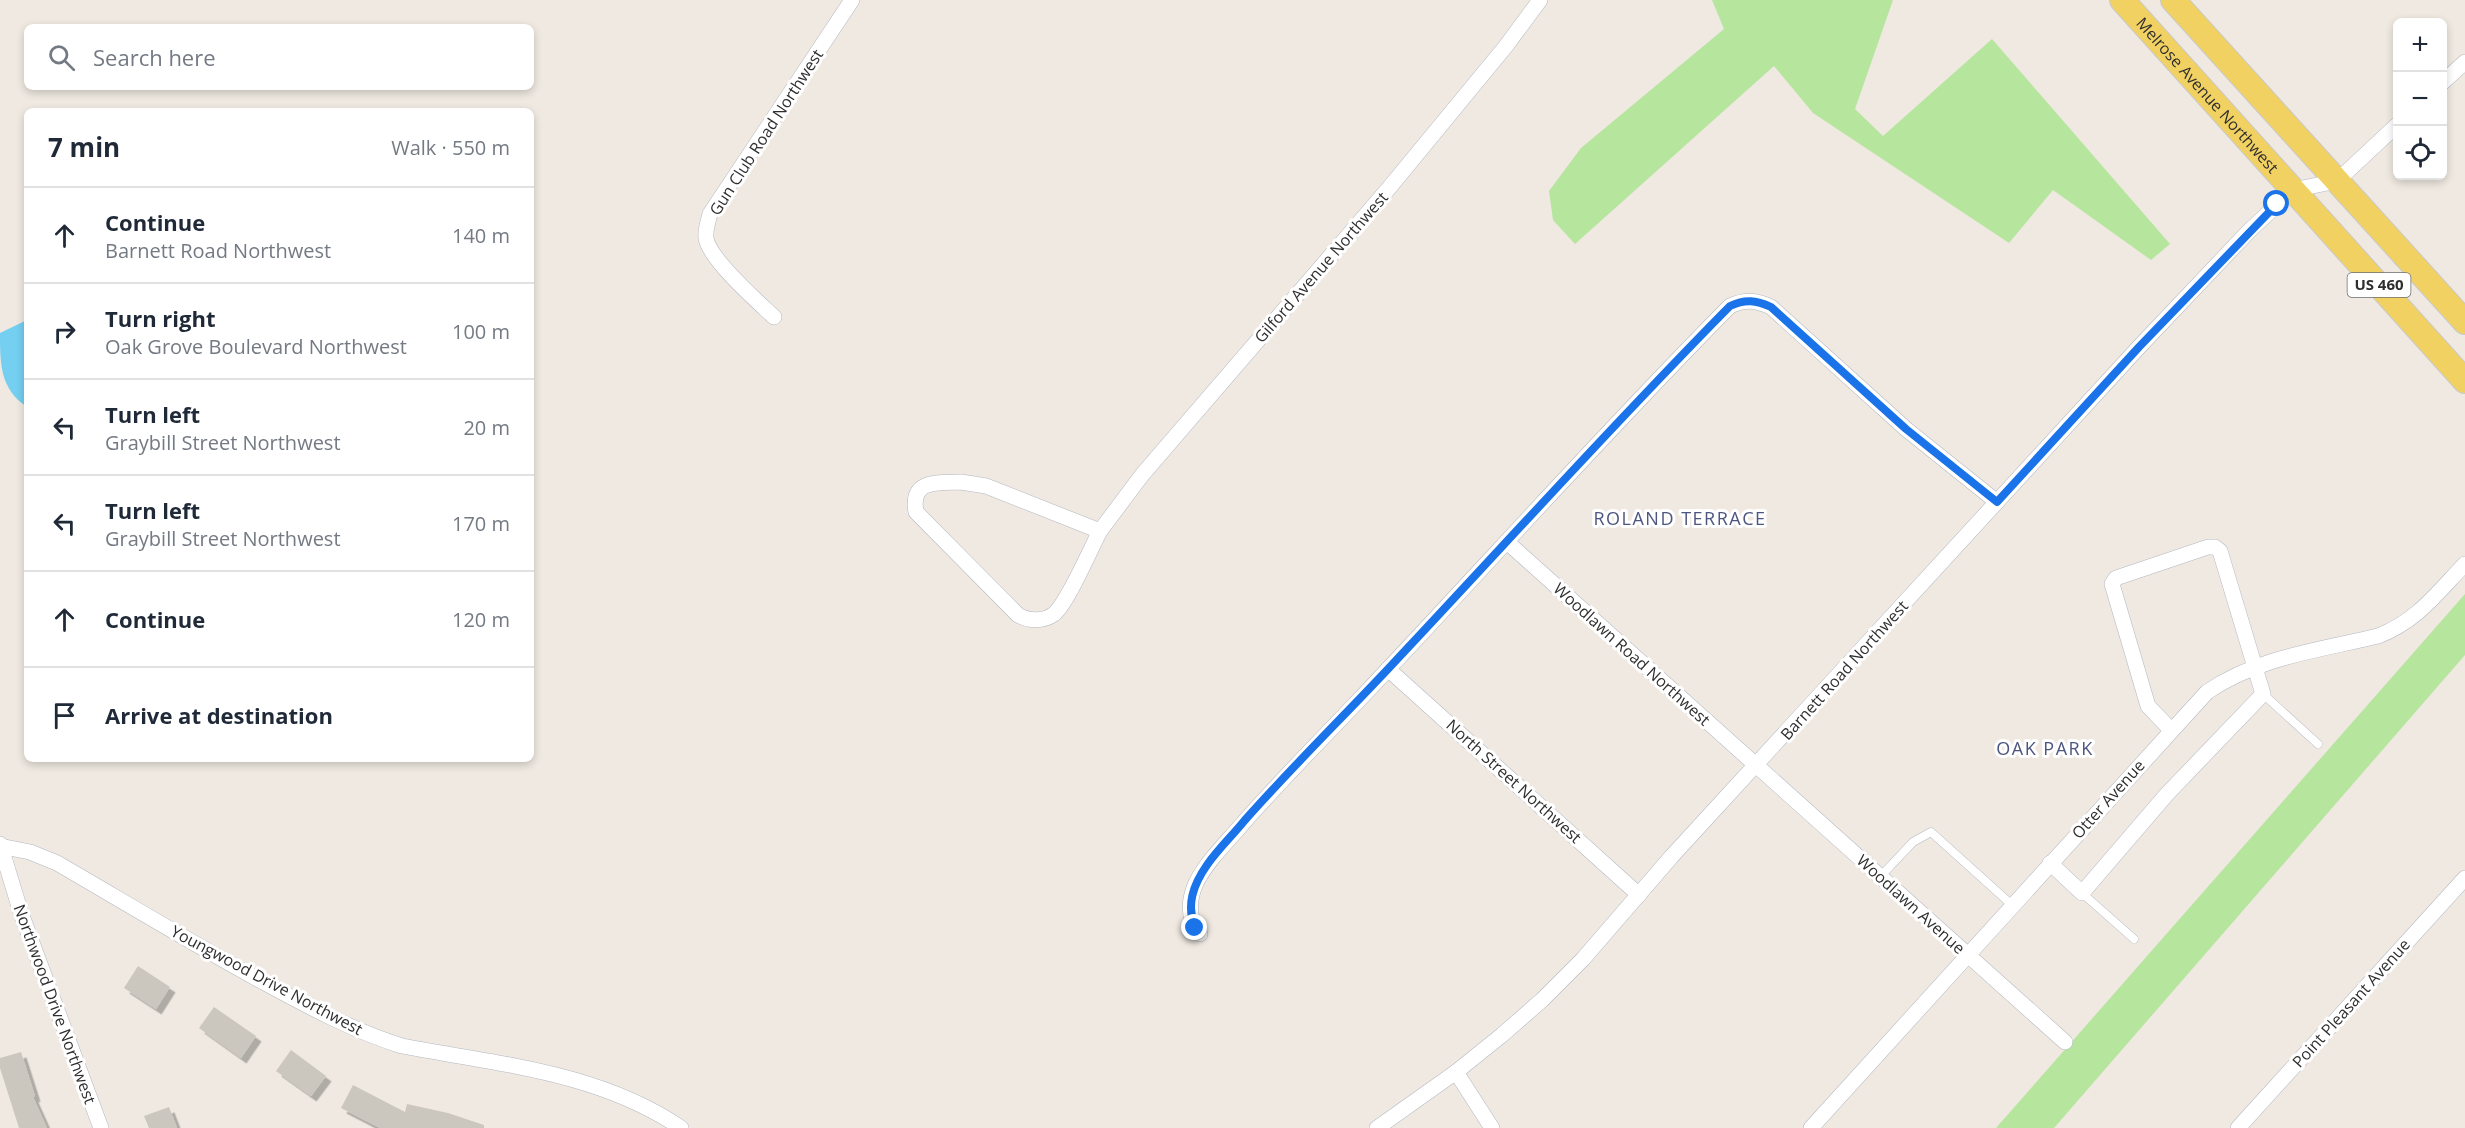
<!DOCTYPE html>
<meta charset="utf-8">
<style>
:root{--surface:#fff;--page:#f2f2f3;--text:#1f2937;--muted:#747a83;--line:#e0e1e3}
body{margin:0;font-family:"Open Sans",sans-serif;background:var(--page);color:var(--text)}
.controls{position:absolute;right:18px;top:18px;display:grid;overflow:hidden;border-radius:9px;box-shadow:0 3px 9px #0003}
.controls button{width:54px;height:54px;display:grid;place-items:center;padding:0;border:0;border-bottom:2px solid var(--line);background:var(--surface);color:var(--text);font:30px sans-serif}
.stop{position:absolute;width:18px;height:18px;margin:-14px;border:4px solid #1a73e8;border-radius:50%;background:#fff}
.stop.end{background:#1a73e8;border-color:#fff;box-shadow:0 2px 6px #0008}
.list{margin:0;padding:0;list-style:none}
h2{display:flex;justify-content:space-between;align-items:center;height:78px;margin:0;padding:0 24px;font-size:26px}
h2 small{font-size:20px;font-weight:400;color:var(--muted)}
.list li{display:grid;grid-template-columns:39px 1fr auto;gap:18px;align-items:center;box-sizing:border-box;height:96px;padding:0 24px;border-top:2px solid var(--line)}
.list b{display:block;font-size:22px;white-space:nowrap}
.list p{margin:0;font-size:20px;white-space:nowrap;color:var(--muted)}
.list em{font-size:20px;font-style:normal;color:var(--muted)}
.icon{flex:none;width:33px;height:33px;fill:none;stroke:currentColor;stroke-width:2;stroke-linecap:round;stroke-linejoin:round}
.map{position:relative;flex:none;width:2465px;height:1128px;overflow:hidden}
.search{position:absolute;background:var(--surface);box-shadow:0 3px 9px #0003;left:24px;top:24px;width:510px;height:66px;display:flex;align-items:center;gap:15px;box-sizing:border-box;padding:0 21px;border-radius:9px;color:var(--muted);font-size:22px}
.panel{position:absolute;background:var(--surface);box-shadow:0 3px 9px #0003;left:24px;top:108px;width:510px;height:654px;border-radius:9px}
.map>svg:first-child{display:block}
.green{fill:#b6e59e}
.water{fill:#75cff0}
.building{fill:#cbc7bf;filter:url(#shadow)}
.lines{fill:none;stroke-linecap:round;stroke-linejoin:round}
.lane-casing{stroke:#b4b7c1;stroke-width:9}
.street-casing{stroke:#b4b7c1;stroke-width:16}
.primary-casing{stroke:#c9c9c9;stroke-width:26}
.lane{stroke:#fff;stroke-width:8}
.street{stroke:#fff;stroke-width:15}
.primary{stroke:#f2d163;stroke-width:24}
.route{stroke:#1a73e8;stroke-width:8}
.labels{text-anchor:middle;stroke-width:6;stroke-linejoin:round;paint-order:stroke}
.shield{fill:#fff;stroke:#6d6d6d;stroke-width:1.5}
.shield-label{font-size:15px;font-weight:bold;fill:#2e2e2e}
.street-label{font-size:16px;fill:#2e2e2e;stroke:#fff}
.neighbourhood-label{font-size:18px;letter-spacing:1.5px;fill:#4d5680;stroke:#fff}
</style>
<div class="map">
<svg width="2465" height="1128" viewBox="0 0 2465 1128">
<defs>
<filter id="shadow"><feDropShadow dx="5.5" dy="5.5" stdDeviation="0" flood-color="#0004"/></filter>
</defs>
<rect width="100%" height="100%" fill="#efe9e1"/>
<!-- green -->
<g class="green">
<path d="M1712,0h181l-38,109 28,27 109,-97 178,205 -19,16 -98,-70 -44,53 -196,-130 -39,-47 -199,178 -22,-24 -4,-29 32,-43 143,-119z"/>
<path d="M2465,594v61l-411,473h-58z"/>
</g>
<!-- water -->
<path class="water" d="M27,320v87c-27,-18 -27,-43 -27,-74z"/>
<!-- building -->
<g class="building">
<path d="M138,966l32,21 -14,22 -32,-21z"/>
<path d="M214,1007l42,29 -15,22 -42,-30z"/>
<path d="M291,1050l35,26 -15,20 -35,-25z"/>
<path d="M21,1052l14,44 -2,1 14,31h-28l-19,-60v-10z"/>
<path d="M353,1085l52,27 2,-8 41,9 36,12v3h-104l-39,-20z"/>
<path d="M169,1107l8,21h-28l-5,-12z"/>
</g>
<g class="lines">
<defs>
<g id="lane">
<path d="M2263,694l55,50"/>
<path d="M1880,877l33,-35 18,-10 81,73"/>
<path d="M2082,893l52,46"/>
</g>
<g id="street">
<path d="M2442,83l23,-21"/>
<path d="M774,317c-17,-16 -65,-58 -68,-79 -1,-8 2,-16 4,-24l142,-214"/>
<path d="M961,482l25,4 114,45c-10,19 -32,71 -46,83 -11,8 -25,7 -36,1l-102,-103c-6,-33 21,-29 45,-30z"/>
<path d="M1100,531l42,-56 247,-287 117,-142 34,-46"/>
<path d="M1507,542l558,500"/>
<path d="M1388,669l251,226"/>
<path d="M0,844l21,69 80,215"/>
<path d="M0,846l30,6 27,11c69,40 138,82 208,120 44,24 89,48 137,63 95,18 197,26 279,82"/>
<path d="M2050,863l32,30 85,-99 96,-100 -43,-143 -5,-4h-7l-92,31 -4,6 36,122 23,24"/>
<path d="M1200,934c-12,-15 -12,-33 -4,-51 10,-20 27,-37 42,-54 38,-44 80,-86 121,-129 124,-131 244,-266 371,-394 15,-7 26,-6 41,1l135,122 91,73"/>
<path d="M1456,1072l36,56"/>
<path d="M1377,1128l79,-56 46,-37 40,-35 41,-41 89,-103 467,-509 110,-116 44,-41 44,-9 61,-57"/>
<path d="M1811,1128l396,-436c51,-35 113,-42 171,-56 39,-15 59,-43 87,-72"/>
<path d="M2238,1128l227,-250"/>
</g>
<g id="primary">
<path id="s1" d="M2122,0l343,381"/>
<path d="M2173,0l292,322"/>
</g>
</defs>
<!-- lane casing -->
<use href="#lane" class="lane-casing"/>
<!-- street casing -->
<use href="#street" class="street-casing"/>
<!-- primary casing -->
<use href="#primary" class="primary-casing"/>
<!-- lane -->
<use href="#lane" class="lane"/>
<!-- street -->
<use href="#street" class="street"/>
<!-- primary -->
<use href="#primary" class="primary"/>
</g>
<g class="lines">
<!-- route -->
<path class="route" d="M1195,928c-9,-23 -2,-43 12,-63 11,-16 26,-30 38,-45 46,-52 96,-101 143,-151 114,-121 225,-245 342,-363 15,-7 26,-6 41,1l135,122 91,73 142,-155 138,-143"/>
</g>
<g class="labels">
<!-- shield labels -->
<rect class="shield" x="2347.5" y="273" width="63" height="24" rx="4.5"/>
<g class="shield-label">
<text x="2379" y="290">US 460</text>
</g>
<!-- street labels -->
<g class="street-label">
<text dy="6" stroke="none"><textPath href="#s1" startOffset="128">Melrose Avenue Northwest</textPath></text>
<text transform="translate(766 132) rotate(-57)" y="6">Gun Club Road Northwest</text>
<text transform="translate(1321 267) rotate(-49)" y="6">Gilford Avenue Northwest</text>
<text transform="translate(1632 654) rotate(42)" y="6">Woodlawn Road Northwest</text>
<text transform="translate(1844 670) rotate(-48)" y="6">Barnett Road Northwest</text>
<text transform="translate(1514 781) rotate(42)" y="6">North Street Northwest</text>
<text transform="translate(2108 799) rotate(-48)" y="6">Otter Avenue</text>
<text transform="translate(1911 904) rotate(42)" y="6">Woodlawn Avenue</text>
<text transform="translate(267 980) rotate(28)" y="6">Youngwood Drive Northwest</text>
<text transform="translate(2351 1003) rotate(-48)" y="6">Point Pleasant Avenue</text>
<text transform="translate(55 1004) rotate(70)" y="6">Northwood Drive Northwest</text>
</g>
<!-- neighbourhood labels -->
<g class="neighbourhood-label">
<text x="1680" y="525">ROLAND TERRACE</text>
<text x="2045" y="755">OAK PARK</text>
</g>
</g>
</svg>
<div class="controls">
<button>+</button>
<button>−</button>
<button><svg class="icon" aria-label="locate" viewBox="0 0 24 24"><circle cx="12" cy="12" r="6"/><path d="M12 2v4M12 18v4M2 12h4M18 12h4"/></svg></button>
</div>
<div class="stop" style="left:2277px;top:204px"></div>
<div class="stop end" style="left:1195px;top:928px"></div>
<div class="search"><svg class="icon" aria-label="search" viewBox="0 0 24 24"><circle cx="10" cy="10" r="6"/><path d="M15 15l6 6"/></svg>Search here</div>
<section class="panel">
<h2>7 min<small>Walk · 550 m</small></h2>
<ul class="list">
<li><svg class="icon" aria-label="ahead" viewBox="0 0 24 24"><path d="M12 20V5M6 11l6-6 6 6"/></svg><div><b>Continue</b><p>Barnett Road Northwest</p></div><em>140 m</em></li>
<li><svg class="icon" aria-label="right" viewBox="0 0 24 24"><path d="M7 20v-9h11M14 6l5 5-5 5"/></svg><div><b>Turn right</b><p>Oak Grove Boulevard Northwest</p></div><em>100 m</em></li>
<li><svg class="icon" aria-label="left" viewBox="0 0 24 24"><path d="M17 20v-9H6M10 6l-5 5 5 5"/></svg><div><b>Turn left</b><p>Graybill Street Northwest</p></div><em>20 m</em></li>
<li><svg class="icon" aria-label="left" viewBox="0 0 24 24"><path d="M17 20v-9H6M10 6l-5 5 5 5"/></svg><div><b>Turn left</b><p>Graybill Street Northwest</p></div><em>170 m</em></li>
<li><svg class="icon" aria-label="ahead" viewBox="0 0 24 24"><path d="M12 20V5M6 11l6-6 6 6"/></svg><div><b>Continue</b></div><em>120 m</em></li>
<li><svg class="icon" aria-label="arrive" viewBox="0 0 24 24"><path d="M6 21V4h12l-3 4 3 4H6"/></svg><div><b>Arrive at destination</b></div></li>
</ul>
</section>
</div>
